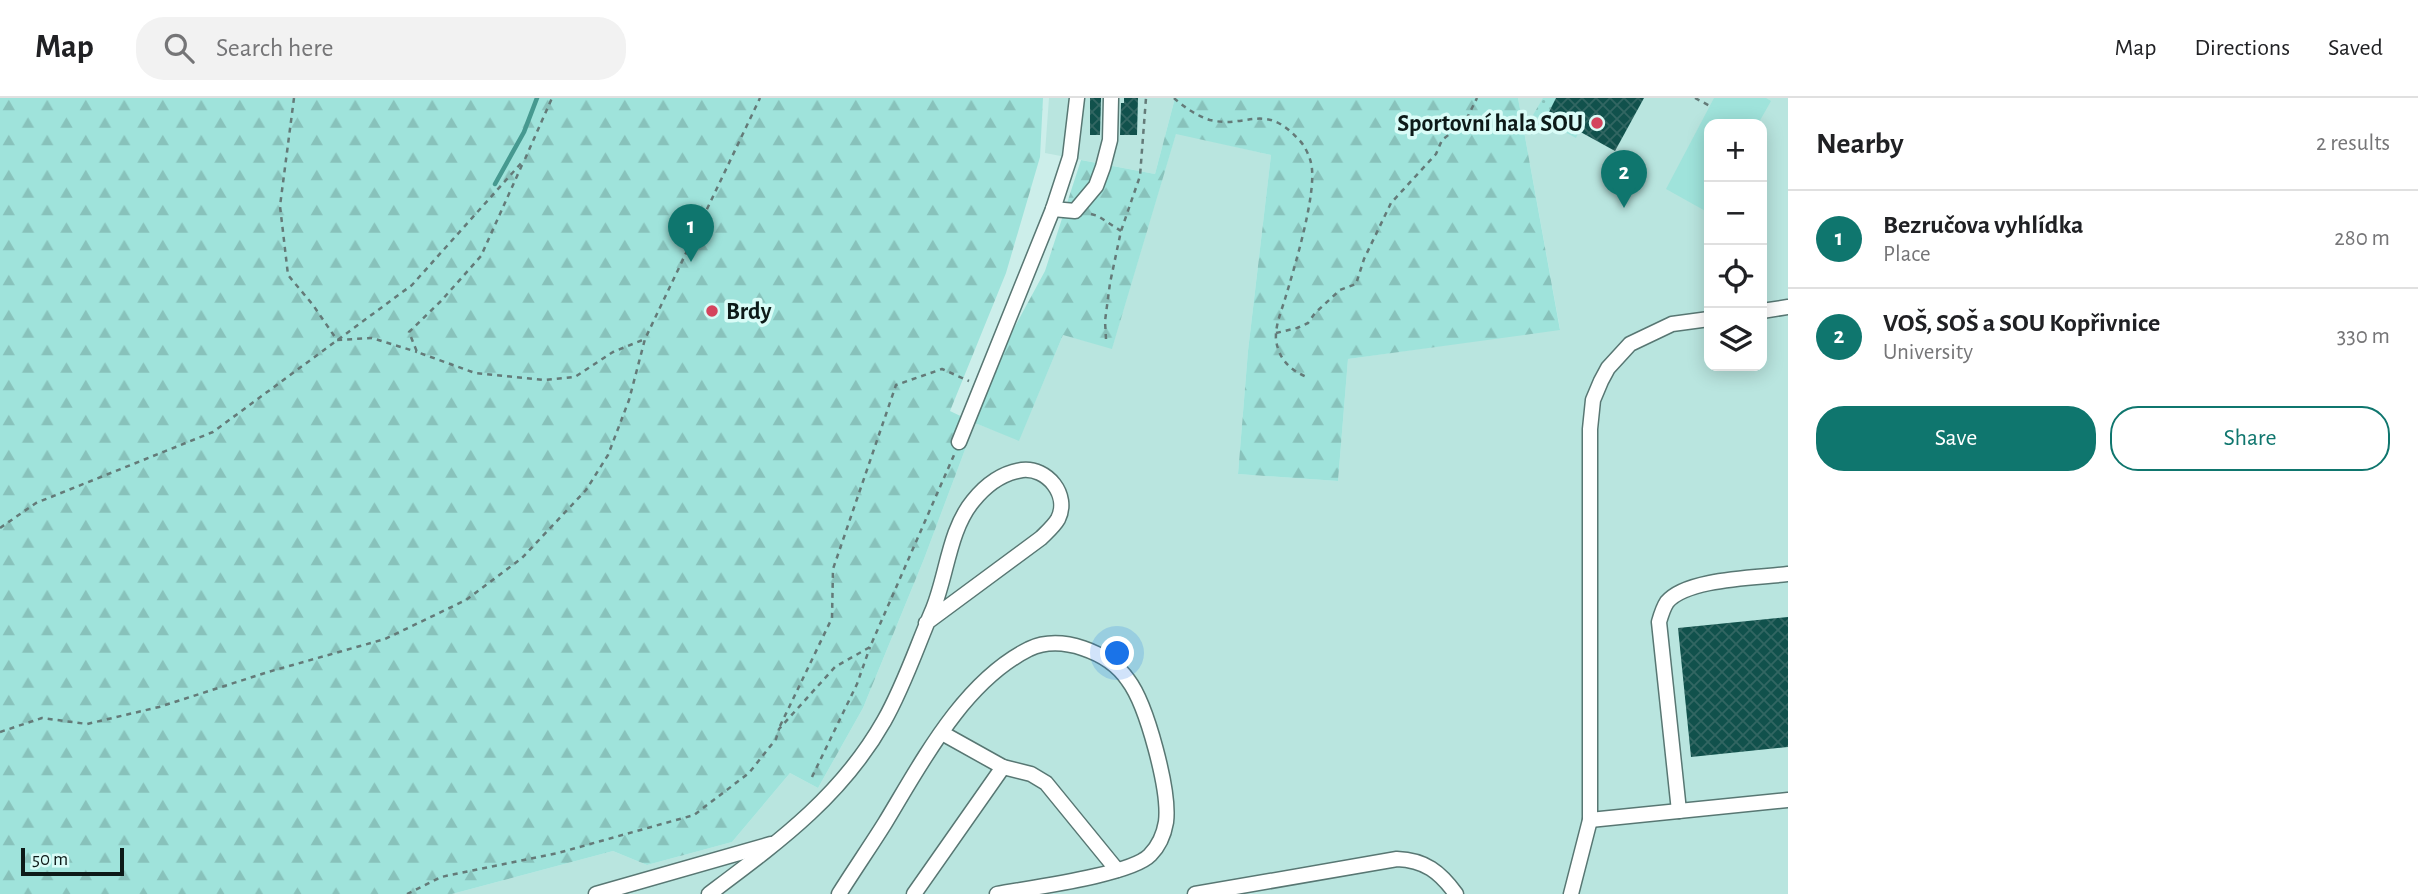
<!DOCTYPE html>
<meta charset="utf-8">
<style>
:root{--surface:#fff;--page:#f2f2f2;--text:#202124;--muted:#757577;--line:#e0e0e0;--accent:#0f766e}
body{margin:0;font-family:"Alegreya Sans",sans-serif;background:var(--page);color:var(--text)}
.controls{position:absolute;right:21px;top:21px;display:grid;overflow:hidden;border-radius:14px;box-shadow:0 4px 18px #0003}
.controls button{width:63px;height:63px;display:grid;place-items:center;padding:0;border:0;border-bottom:2px solid var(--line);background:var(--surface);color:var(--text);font:35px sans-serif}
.scale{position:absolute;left:21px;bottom:18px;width:103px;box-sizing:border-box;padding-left:7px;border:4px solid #0d1a18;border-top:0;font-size:19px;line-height:24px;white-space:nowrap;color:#0d1a18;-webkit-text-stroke:5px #d9fcf7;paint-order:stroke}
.you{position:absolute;left:1118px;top:556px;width:24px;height:24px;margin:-18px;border:5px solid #fff;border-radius:50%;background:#1a73e8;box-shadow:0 0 0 10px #1a73e833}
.badge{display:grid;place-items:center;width:46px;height:46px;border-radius:50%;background:var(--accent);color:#fff;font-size:23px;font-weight:700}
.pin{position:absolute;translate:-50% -58px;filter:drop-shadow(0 2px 4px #0008)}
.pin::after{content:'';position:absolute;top:37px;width:24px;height:21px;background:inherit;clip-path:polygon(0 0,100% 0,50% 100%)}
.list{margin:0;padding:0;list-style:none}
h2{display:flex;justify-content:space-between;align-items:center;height:91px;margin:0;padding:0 28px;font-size:30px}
h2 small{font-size:23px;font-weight:400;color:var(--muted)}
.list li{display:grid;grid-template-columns:46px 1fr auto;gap:21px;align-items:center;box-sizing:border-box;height:98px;padding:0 28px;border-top:2px solid var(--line)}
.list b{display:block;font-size:26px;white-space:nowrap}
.list p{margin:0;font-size:23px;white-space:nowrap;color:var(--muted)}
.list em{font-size:23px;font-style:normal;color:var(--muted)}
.actions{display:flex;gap:14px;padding:21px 28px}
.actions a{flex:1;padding:16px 0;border:2px solid var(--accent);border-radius:28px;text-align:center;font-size:24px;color:var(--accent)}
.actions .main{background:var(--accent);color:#fff}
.icon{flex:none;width:38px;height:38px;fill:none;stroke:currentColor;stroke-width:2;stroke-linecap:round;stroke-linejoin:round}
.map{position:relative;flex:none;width:1788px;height:796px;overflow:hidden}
header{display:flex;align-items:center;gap:42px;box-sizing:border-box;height:98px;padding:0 35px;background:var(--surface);border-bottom:2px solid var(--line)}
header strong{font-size:33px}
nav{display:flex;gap:38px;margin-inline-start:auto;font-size:24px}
.search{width:490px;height:63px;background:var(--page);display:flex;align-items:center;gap:18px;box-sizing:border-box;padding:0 24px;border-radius:28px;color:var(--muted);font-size:26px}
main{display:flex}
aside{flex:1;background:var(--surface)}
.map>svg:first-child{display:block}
.built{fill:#b9e5df;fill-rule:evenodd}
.grass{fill:url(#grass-dots)}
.forest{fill:url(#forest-firs)}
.pitch{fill:#9fe3db}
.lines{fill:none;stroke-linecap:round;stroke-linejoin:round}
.stream{stroke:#469990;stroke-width:4.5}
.building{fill:url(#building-cross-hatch)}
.minor-casing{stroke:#587773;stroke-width:17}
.path{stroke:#647a78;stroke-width:2.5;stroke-dasharray:5 5;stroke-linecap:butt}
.minor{stroke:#fff;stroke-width:14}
.poi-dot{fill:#d4445d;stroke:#d9fcf7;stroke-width:2.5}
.labels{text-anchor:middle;stroke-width:7;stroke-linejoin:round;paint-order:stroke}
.poi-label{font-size:24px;font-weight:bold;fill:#0d1a18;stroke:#d9fcf7;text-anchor:end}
</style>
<header>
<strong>Map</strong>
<div class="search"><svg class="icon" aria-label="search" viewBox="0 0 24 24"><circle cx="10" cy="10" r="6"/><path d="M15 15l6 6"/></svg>Search here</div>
<nav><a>Map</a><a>Directions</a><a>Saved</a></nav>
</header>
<main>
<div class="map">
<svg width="1788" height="796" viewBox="0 0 1788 796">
<defs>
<pattern id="grass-dots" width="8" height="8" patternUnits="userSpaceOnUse" patternTransform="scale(1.75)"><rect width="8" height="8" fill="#9fe3db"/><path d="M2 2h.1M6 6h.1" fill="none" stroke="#88c2bb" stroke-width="1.8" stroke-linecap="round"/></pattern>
<pattern id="forest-firs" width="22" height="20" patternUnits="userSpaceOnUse" patternTransform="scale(1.75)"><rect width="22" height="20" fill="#9fe3db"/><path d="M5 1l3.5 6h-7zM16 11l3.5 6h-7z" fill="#88c2bb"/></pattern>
<pattern id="building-cross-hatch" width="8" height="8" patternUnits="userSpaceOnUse" patternTransform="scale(1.75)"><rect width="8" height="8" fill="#11514c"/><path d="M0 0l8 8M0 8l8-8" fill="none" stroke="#326662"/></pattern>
</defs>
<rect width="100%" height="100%" fill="#cceeea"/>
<!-- built -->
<g class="built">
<path d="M1049,0h126l-20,76 -110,-21z"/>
<path d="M1518,0h270v796h-1336l161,-43 34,14 85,-23 58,-69 28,15 45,-80 61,-149 51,-136 44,17 44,-105 49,13 64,-215 95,22 -23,196 -10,123 100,7 10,-122 212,-30zM1709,26h53v242h-53z"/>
</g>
<!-- grass -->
<path class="grass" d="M1543,0h13l-8,16 31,17 -3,7 -43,-23z"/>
<!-- forest -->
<path class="forest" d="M0,0h1043l-3,59 -34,116 -56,138 25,12 38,-93 32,-59 36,-111 74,14 20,-76h343l42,232 -212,29 -10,122 -100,-7 10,-123 23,-196 -95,-21 -64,215 -49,-14 -44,106 -44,-18 -51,136 -61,149 -45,80 -28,-15 -58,69 -85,23 -34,-14 -161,43h-452z"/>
<!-- pitch -->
<path class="pitch" d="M1714,0h52l5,3 -13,23h-49v89l-43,-24z"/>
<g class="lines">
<!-- stream -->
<path class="stream" d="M495,86l29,-52 13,-34"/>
</g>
<!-- building -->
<g class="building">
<path d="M1090,0h11l-1,37h-10z"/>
<path d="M1124,0h14l-1,37h-17l1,-32h3z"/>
<path d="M1556,0h88l-29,53 -67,-37z"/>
<path d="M1788,519v130l-97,10 -13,-129z"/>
</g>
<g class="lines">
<defs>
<g id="minor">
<path d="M1053,111l22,2 21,-25 7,-19 7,-27 1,-42"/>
<path d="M1762,213l26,-4"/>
<path d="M959,344l94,-233 17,-52 7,-59"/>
<path d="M942,635l61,34 28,7 15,9 71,87"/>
<path d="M1679,713l-20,-189c2,-7 4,-14 8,-20 20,-24 91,-24 121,-28"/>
<path d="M1590,722l198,-20"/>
<path d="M596,796l175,-50"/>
<path d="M709,796c68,-51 132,-97 175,-173 20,-35 33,-75 49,-112 14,-34 16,-79 40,-108 12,-15 29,-28 49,-31 25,-3 48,25 36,49 -4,7 -11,13 -17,19l-115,85"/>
<path d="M839,796c15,-24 31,-47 46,-71 37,-61 78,-141 144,-174 32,-15 80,3 99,31 19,25 42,111 38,142 -2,12 -7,24 -16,33 -19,20 -121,33 -153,39"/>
<path d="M914,796l89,-127"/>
<path d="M1195,796l202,-35c28,1 43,13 59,35"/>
<path d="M1571,796l19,-74v-391l3,-29 8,-19 7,-13 22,-24 42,-20 37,-5"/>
</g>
</defs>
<!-- minor casing -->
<use href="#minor" class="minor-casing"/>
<!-- path -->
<g class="path">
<path d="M294,0l-14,108 8,69 25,30 24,35 35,-2 45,14"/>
<path d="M1174,0c10,9 23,18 36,22 37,9 54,-19 89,20 5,4 11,17 12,23 7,28 -17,106 -26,136 -4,13 -10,27 -9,41 3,20 15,31 33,38"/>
<path d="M1695,0l15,8"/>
<path d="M525,61l27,-61"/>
<path d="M522,67l-41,91 -40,45 -32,31 8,20 58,21 69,7 31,-3 38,-25 32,-13"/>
<path d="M1091,116l7,2 23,15"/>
<path d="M1276,235l21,-5 11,-5 7,-10 25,-23 16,-6 8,-25 27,-56 45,-49 6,-14 23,-18 12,-24"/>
<path d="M1106,241l-1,-18 5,-38 11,-52 19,-55 6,-78"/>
<path d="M0,430l36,-25 177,-71 199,-147 112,-125"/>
<path d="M780,628l52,-108 1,-49 63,-184 46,-16 27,12"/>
<path d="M0,634l42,-14 45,6 72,-17 109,-35 117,-33 81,-39 56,-42 64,-68 22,-35 21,-55 16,-61 115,-241"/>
<path d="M812,679l45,-93 13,-37"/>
<path d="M407,796l34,-17 117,-24 136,-38 55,-42 27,-34 3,-10 56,-62 35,-20 84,-192"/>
</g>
<!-- minor -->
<use href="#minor" class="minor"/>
</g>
<!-- markers -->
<g class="poi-dot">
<circle cx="1597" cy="25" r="7"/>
<circle cx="712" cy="213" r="7"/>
</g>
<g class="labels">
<!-- poi labels -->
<g class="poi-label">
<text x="1583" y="33">Sportovní hala SOU</text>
<text x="726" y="221" text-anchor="start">Brdy</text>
</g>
</g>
</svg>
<div class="controls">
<button>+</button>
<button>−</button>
<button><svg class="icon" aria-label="locate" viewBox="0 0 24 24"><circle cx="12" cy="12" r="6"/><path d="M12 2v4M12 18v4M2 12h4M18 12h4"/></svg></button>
<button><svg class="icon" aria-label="layers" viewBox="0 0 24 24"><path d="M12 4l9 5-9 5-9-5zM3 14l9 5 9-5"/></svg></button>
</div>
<div class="scale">50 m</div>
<div class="you"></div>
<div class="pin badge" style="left:691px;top:164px">1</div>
<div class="pin badge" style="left:1624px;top:110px">2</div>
</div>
<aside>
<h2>Nearby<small>2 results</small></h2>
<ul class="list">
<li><span class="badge">1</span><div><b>Bezručova vyhlídka</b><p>Place</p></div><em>280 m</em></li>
<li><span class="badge">2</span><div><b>VOŠ, SOŠ a SOU Kopřivnice</b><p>University</p></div><em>330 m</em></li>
</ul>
<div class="actions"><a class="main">Save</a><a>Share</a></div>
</aside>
</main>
